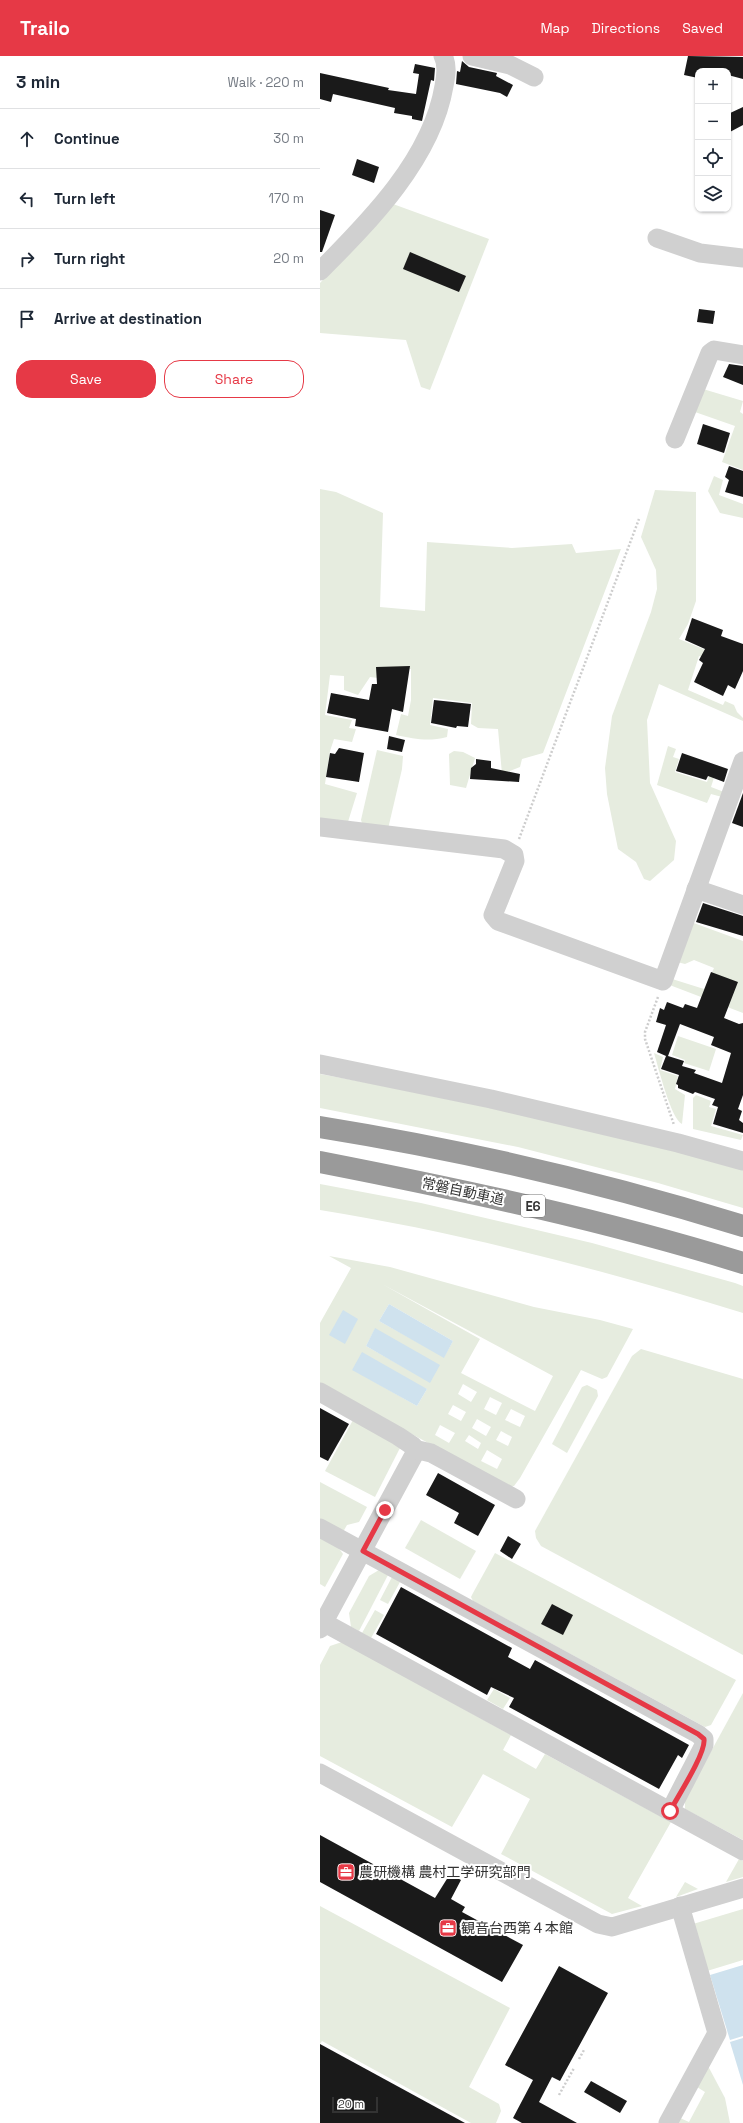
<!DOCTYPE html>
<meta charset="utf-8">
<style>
:root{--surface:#fff;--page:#f6f6f7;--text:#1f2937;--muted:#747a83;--line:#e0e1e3;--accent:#e63946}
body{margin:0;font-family:"Space Grotesk","Noto Sans JP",sans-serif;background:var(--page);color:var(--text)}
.controls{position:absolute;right:12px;top:12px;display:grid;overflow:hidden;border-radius:8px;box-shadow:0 1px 3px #0004}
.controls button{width:36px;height:36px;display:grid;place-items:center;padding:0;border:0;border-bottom:1px solid var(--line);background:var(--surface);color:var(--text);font:20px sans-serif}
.scale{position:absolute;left:12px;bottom:10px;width:46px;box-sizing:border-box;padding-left:4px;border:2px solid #333;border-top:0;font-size:11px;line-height:14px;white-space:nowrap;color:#333;-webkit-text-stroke:3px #fff;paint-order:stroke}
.stop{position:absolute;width:12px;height:12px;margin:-9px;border:3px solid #e63946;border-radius:50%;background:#fff}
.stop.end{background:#e63946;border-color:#fff;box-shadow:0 1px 4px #0008}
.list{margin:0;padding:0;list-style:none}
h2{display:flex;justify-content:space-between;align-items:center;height:52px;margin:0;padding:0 16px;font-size:17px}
h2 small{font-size:13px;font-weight:400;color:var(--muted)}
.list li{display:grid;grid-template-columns:26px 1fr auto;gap:12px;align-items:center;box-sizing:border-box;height:60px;padding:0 16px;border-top:1px solid var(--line)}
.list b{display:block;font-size:15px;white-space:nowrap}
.list em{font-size:13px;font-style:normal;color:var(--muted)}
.actions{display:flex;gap:8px;padding:12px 16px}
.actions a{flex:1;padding:9px 0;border:1px solid var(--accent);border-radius:16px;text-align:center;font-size:14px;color:var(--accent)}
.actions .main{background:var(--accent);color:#fff}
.icon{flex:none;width:22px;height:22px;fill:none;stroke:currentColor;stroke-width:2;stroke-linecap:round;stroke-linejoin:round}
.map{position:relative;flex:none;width:423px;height:2067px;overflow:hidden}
header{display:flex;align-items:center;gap:24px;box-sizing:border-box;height:56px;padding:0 20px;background:var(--accent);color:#fff}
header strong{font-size:19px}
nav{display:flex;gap:22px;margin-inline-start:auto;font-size:14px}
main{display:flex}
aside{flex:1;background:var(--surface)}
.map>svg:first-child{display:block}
.green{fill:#e6ecdf;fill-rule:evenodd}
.water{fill:#cfe2ee}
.building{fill:#1a1a1a;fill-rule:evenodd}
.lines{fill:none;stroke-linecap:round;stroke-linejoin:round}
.path{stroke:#cdcdcd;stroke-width:2.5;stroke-dasharray:2 2;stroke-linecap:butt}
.minor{stroke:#d0d0d0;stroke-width:19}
.highway{stroke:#9a9a9a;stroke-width:22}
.route{stroke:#e63946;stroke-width:5}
.labels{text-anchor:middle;stroke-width:4;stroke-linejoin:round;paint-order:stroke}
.shield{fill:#fff;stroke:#707070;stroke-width:1}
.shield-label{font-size:13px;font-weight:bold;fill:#333}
.street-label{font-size:14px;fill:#333;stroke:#fff}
.poi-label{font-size:14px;fill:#333;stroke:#fff;text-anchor:start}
</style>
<header>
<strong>Trailo</strong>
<nav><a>Map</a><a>Directions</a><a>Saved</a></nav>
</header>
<main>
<aside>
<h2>3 min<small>Walk · 220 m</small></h2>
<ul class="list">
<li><svg class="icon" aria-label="ahead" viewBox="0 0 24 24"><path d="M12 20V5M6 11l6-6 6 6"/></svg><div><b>Continue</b></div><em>30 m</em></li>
<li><svg class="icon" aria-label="left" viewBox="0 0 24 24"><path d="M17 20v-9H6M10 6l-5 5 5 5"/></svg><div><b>Turn left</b></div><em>170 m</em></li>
<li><svg class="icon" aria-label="right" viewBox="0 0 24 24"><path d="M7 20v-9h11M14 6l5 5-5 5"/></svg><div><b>Turn right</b></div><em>20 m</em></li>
<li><svg class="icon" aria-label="arrive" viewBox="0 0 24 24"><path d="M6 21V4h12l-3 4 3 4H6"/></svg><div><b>Arrive at destination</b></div></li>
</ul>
<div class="actions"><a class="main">Save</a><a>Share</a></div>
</aside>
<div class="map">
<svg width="423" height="2067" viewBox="0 0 423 2067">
<rect width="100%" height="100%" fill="#fff"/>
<!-- green -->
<g class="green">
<path d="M73,148l96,35 -59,151 -9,-3 -15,-47 -86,-7v-50z"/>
<path d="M383,333l40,12 -3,11 3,2v56l-21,-8 13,-36 -40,-14z"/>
<path d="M394,420l9,4 -4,15 24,9v14l-23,-5 -12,-22z"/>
<path d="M0,433l16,3 47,21 -3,94 45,4 2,-69 85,6 60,-4 4,9 45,-4 -78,204 -21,6 -2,8 -18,7 -4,-45 -20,-1 -7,-4 1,-21 -39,-5 -3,27 18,4 -1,8c-19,5 -32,2 -51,-2l5,-21 7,2 3,-16v-31l-13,1 -4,10 -24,-3 -12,18 -14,-5v-14l-14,-1 -5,40 27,5 -3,8 7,1 -4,13 -18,-3 -4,12 -5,33 32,9 -10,32 -27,-4z"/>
<path d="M335,434l41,2v109l-8,23 -9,15 34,14 -3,7 -11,-4 -11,34 35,15 2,-4 9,4 3,7 6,6v3l-84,-37 -12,36 3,63 26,58 -2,19 -24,21 -6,-2 -8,-17 -18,-13 -11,-55 -2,-26 7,-52 39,-104 6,-23 -1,-19 -15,-33z"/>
<path d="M348,690l8,3 -3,8 6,2 -4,13 32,10 6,-17h5l-7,22 13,5 -2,5 -11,-3 -4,9 -50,-18z"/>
<path d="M57,694l26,6 -1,13 -14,60 -25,-3 -2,-6z"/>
<path d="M134,695l9,1 12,6 -9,30 -16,-3 -1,-31z"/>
<path d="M371,866l52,19v72l-76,-29 2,-6 35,11 10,-21 -20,-8 -9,4 -8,-2z"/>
<path d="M358,980l38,13 -7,22 -25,-8 1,-3 -13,-5z"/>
<path d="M334,997l9,4 -3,13 18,6 -3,13 10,6 -3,29c-11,-5 -24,-58 -28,-71z"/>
<path d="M0,1018l157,29 236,57 30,10v38l-85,-25 -140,-36 -198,-39z"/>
<path d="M376,1039l15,6 -2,6 7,2 -5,17 32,9 -2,5 -48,-11v-31z"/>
<path d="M0,1128l101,19 171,40 143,40 8,3v27c-139,-43 -280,-80 -423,-103z"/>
<path d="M9,1200l61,11 144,40 66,13 33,9 -26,48 -5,2 -21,-9 -61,108 -6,8h-7l-187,-102v-61l31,-55zM62,1228l171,92 -18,35 -74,-38 19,-34zM69,1248l64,37 -9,16 -65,-36zM55,1273l55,53 -64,-36zM32,1313l75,20 -10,17zM143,1328l14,8 -6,10 -13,-8zM170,1341l12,6 -6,12 -12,-6zM133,1349l13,7 -5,9 -13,-7zM191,1353l14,7 -5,11 -15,-7zM157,1363l14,8 -5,9 -14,-8zM120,1369l15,8 -6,10 -14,-8zM181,1375l11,6 -4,9 -12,-6zM149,1379l12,8 -3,6 -13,-8zM167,1394l15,9 -5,10 -16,-8z"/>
<path d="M321,1293l102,30v276l-202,-109 -5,-8 -1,-7 97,-175z"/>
<path d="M267,1329l10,5 1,6 -31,57 -15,-9 30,-57z"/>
<path d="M33,1364l48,26 -26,51 -50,-26z"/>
<path d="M0,1426l47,25 -8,15 -12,3 -4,7 -23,-13z"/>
<path d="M101,1464l55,31 -16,28 -55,-31z"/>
<path d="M0,1481l18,10 5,7 -18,33 -5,-3z"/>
<path d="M175,1497l241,127 -25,45 -6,2 -232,-126 -2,-4 2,-4z"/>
<path d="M59,1514l9,5 -29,56 -8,-4 -2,-14 20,-37z"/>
<path d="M72,1521l8,5 -12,22 -8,-4z"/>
<path d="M55,1554l9,5 -13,23 -9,-5z"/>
<path d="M22,1586l169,93 -8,15 33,19 9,-15 126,68 -43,76 14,8 -30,8 -111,-60 29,-55 -47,-25 -31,53 -132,-71v-91l10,-19z"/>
<path d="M174,1633l16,9 -7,11 -16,-9z"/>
<path d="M423,1637v147l-58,-31v-10z"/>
<path d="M419,1803l4,2v16l-17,5z"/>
<path d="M365,1826l13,7 -22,8z"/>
<path d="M0,1850l190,102 -41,79 30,17 2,7 -5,12h-25l-149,-82 -2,3z"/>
<path d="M423,1853v51l-36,11 -14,-47z"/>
<path d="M388,2010l17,32 5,25h-52l2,-5 9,4 16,-30 -8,-5z"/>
</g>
<!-- water -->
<g class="water">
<path d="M69,1248l64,37 -9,17 -65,-37z"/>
<path d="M23,1254l15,9 -13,25 -16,-9z"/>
<path d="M55,1272l65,37 -10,18 -64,-37z"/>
<path d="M42,1296l65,37 -10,17 -65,-36z"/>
<path d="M423,1909v71l-13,4 -20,-65z"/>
<path d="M423,1982v47l-13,-43z"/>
</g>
<!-- building -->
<g class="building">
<path d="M368,0l55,1v22l-15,-4v-4h-30v7l-14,-3z"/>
<path d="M142,5l7,6 28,6 -1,3 17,9 -6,12 -7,-4 -44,-9 1,-13 3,1z"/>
<path d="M95,8l20,4 -1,13 -3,-1 -9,41 -10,-2v-3l-18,-3 1,-5 -62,-14 -2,8 -11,-3v-26l69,15 -1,2 28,4 3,-20 -6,-1z"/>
<path d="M423,51v18l-15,8v-19z"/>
<path d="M37,103l22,8 -5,16 -22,-8z"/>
<path d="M0,154l15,5 -13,37h-2z"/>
<path d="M90,196l56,24 -7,16 -56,-23z"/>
<path d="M379,253l16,2 -2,13 -16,-2z"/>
<path d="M409,308l14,2v19l-20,-8z"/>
<path d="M383,368l27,9 -6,20 -27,-9z"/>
<path d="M409,410l14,5v26l-18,-5 4,-12 -4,-3z"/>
<path d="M372,562l31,12 -2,6 22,8v27l-8,18 -7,-4 -5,11 -29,-14 9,-19 -4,-3 6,-11 -20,-9z"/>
<path d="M90,610l-7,46 -11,-3 -4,23 -33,-6 1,-7 -29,-6 4,-20 38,7 3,-16h5l-1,-17z"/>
<path d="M114,644l37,4 -3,23 -11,-1 -1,2 -25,-5z"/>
<path d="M69,680l16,4 -3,12 -15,-3z"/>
<path d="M19,692l25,5 -5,29 -33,-5 4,-24 5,1z"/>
<path d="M362,697l46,16 -4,13 -16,-6 -2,4 -30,-9z"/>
<path d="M156,703l15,2v7l29,6 -1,8 -49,-3 1,-11 5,-4z"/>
<path d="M423,737v34l-11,-4z"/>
<path d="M383,847l40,13v20l-47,-14z"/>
<path d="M391,916l27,10 -14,36 15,6 4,-1v72l-5,14 4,2 -3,9 4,3v10l-30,-9 5,-17 -6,-2 3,-6 -20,-7 -2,2 -15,-6v-3l-2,-1 3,-9 -18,-6 5,-13 -9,-4 9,-27 -10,-3 4,-14 4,2 3,-8 16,6 2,-4 12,4zM360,968l34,13 -3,8 20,8 -9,30 -28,-10 2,-3 -14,-4 2,-5 -16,-5z"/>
<path d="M0,1352l29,16 -21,37 -8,-4z"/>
<path d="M118,1417l57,32 -17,31 -24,-13 5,-10 -33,-18z"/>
<path d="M188,1480l13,8 -9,15 -12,-8z"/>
<path d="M81,1531l111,61 -4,9 22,12 5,-9 154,85 -7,13 -4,-3 -19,34 -150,-82 5,-9 -23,-11 -4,8 -111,-61z"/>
<path d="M232,1548l21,11 -10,20 -22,-11z"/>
<path d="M0,1779l115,63 15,-24 11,6 -10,19 14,8 -3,5 61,33 -21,37 -182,-100z"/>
<path d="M239,1910l49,27 -48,88 -8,-4 -13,25 38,21h-55l-9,-5 20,-38 -28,-15z"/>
<path d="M0,1988l145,79h-145z"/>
<path d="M271,2025l36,20 -7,12 -36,-21z"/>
</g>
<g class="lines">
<!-- path -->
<g class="path">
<path d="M199,783l120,-320"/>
<path d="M338,941l-13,35v7l29,86"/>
<path d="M259,2003l5,-9"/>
<path d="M239,2039l15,-27"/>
</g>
<!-- minor -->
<g class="minor">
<path d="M152,0l38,9 24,12"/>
<path d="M337,182l43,15 43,5"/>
<path d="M0,215c50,-50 112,-113 124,-185 2,-10 4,-21 -1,-30"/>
<path d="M355,383l35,-86 4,-3 29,5"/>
<path d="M0,771l184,22 10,6 1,6 -22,54 5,6 165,60 80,-220"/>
<path d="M376,833l47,16"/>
<path d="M0,1008l171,35 187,44 65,18"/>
<path d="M0,1336l78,44 15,10 2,7 -95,176"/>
<path d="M94,1393l17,4 85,46"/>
<path d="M0,1472l378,206 6,5v6l-34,66"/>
<path d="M3,1566l420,229"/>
<path d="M0,1717l278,151 14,3 131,-39"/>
<path d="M348,2067l49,-90 -37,-127"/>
</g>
<!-- highway -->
<g class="highway">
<path d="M0,1071c143,23 285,56 423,99"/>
<path d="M0,1106c143,28 284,58 423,101"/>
</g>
</g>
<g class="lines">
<!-- route -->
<path class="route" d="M65,1454l-22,41 335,183 6,5c2,14 -26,57 -34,72"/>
</g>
<!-- icons -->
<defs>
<symbol id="office-square" viewBox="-11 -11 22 22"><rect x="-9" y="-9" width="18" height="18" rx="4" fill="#e63946" stroke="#fff"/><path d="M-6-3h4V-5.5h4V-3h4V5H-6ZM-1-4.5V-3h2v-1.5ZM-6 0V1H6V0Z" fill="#fff"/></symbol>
</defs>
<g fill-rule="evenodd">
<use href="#office-square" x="16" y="1806" width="20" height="20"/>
<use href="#office-square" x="118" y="1862" width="20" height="20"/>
</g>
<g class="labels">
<!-- shield labels -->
<rect class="shield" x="201" y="1139" width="24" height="22" rx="3"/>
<g class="shield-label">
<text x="213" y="1155">E6</text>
</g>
<!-- street labels -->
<g class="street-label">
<text transform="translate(143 1135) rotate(12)" y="5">常磐自動車道</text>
</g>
<!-- poi labels -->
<g class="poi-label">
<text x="39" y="1821">農研機構 農村工学研究部門</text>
<text x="141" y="1877">観音台西第４本館</text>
</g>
</g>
</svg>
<div class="controls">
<button>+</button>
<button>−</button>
<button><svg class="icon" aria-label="locate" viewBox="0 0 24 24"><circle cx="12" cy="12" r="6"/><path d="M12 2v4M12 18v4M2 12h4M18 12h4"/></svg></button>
<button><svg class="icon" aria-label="layers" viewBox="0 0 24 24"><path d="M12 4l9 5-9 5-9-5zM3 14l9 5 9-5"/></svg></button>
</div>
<div class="scale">20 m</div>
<div class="stop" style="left:350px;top:1755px"></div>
<div class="stop end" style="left:65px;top:1454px"></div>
</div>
</main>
